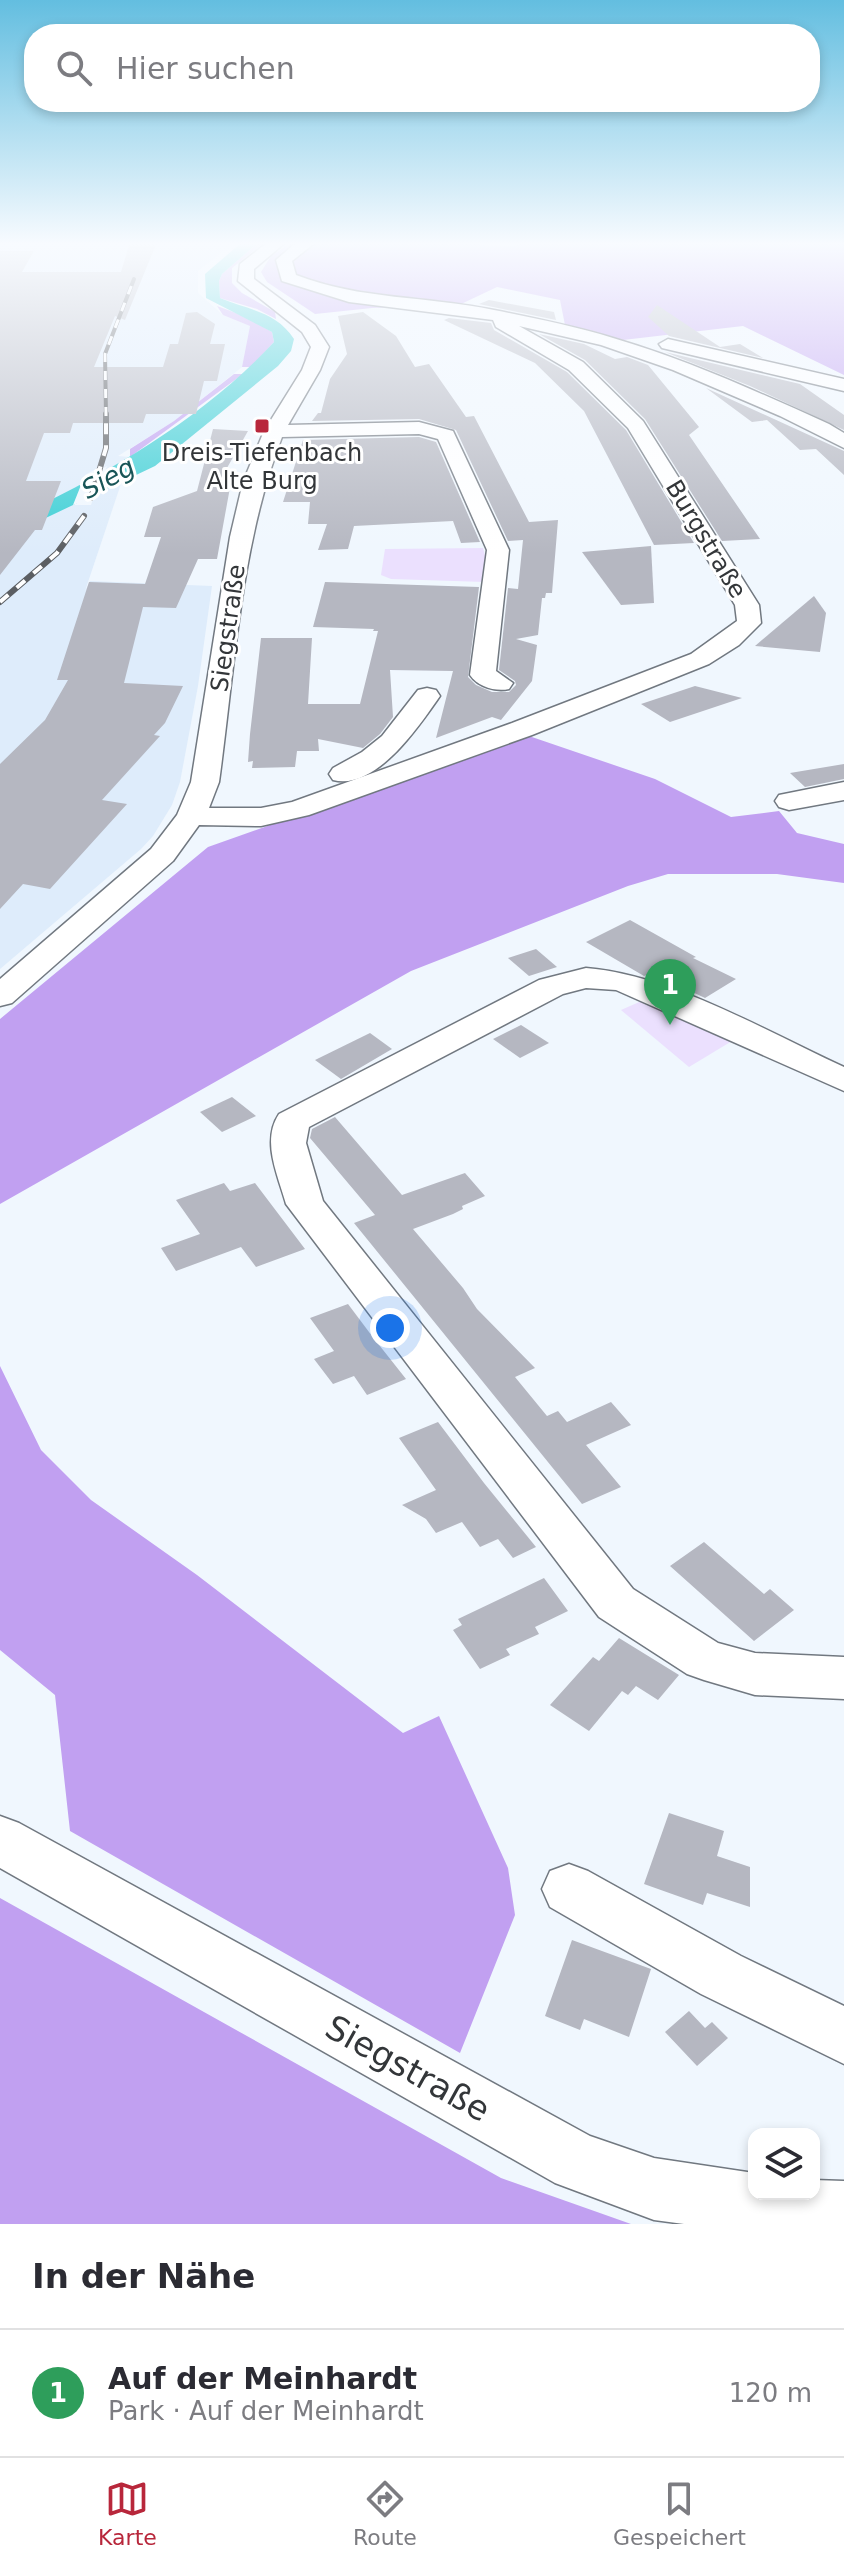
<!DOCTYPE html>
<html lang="de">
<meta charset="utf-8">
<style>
:root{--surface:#fff;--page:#f2f2f3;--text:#2b2b33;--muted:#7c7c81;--line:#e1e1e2;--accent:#b8273b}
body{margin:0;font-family:"DejaVu Sans",sans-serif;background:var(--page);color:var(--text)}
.controls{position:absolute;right:24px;bottom:24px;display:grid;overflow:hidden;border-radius:16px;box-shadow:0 4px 12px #0003}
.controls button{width:72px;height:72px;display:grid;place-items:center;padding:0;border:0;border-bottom:2px solid var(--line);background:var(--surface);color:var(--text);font:40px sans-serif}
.you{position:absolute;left:390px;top:1328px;width:28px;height:28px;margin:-20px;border:6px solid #fff;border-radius:50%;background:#1a73e8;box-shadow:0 0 0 12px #1a73e833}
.badge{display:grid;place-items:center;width:52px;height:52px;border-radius:50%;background:var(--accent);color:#fff;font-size:26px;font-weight:700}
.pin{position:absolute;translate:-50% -66px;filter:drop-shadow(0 2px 4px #0008)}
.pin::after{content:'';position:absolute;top:42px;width:28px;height:24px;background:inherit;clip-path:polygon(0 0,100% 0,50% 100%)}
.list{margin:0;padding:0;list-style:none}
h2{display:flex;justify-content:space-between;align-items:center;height:104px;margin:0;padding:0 32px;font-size:34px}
h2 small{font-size:26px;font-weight:400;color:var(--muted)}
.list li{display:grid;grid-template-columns:52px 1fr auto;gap:24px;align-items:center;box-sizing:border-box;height:128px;padding:0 32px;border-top:2px solid var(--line)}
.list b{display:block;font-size:30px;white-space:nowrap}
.list p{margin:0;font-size:26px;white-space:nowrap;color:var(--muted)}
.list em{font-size:26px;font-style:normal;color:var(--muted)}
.icon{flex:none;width:44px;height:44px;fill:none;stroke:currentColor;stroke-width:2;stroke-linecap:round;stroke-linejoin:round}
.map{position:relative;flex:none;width:844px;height:2224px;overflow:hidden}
.search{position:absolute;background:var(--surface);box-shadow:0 4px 12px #0003;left:24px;right:24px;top:24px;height:88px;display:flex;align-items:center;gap:20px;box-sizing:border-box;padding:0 28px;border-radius:32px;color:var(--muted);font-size:30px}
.sheet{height:232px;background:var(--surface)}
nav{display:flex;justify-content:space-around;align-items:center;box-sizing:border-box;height:112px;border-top:2px solid var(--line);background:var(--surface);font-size:22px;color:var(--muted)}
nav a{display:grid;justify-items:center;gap:4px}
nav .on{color:var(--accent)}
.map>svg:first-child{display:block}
.built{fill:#deecfb;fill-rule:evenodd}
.green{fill:#ebe0fe}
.forest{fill:#c1a0f1}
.water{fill:#3bced4}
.pier{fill:#f0f7fe}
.building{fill:#b5b7c1}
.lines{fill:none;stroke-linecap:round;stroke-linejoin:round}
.minor-casing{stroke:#717880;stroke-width:3}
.minor{fill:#fff;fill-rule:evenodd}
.rail-far1-casing{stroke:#5b5e62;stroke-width:4}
.rail-casing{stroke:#5b5e62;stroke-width:6}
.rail-far1{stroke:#fff;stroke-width:3;stroke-dasharray:9;stroke-linecap:butt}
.rail{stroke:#fff;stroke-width:4;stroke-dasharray:11;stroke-linecap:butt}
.poi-dot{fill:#b8273b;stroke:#fff;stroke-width:3}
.labels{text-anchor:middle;stroke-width:6;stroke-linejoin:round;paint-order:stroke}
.far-poi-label{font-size:24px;fill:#333639;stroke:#fff}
.far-street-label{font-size:24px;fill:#333639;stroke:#fff}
.far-water-label{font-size:26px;font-style:italic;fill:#195557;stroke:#fff}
.near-street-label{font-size:34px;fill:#333639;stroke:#fff}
</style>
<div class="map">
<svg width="844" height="2224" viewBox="0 0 844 2224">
<rect width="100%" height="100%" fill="#f0f7fe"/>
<!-- built -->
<path class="built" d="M0,242h235l-37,29v22l25,22 27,11 -8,41 -68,54 -56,35 12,1 -45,134 5,-10 122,5 -14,100 -18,96 -8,23 -19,31 -12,13 -141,120zM105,464l-14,41h-17l11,-30z"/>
<!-- green -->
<g class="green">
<path d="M483,548l4,15 -2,19 -94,-3 -10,-4 4,-26z"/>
<path d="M646,999l86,42 -43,26 -68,-57z"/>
</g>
<!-- forest -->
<g class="forest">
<path d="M259,242h6l-33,26v15l10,10 33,19 1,7 -19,-10 -37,-11 -1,-17 3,-7z"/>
<path d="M292,242h189v3l35,1 3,-4h325v133l-101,-49 -120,14 -58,-15 -5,-25 -63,-13 -38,18 -87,3 -57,6 -48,-32 -6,-10 10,-16z"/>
<path d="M217,306l30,11 25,15 2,10 -23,25h-9l8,-41 -27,-11z"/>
<path d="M234,374h9l-113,83v-8l44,-28z"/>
<path d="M526,735l129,44 76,38 48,-6 18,22 47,11v39l-67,-9h-109l-40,12 -217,85 -411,233v-185l208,-172z"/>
<path d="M0,1366l41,84 50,50 106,75 206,158 36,-17 69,152 7,47 -55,138 -390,-222 -15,-136 -55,-45z"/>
<path d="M0,1898l501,280 130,46h-631z"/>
</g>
<!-- water -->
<path class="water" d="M242,242h17l-37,32 -3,7 1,17c28,12 56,13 74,41l-3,12 -13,15 -123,100 -145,69 -10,-11c98,-44 201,-103 274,-182l-2,-10 -66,-34 -1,-24z"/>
<!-- pier -->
<path class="pier" d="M107,466l-11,31 -23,8 10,-25z"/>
<!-- building -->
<g class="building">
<path d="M130,242h27l-32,78 -10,-4 -21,51h69l7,-23h8l8,-31 11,-1 18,12 -5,20h15l-8,37h-13l-8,33h-50l-3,9h-70l-3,10h-26l-18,48h35l-19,49h-7l-35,45v-324h34l-12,21h99z"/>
<path d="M489,300l65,12 2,8 -77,-16z"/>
<path d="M657,305l63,42 20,-3 23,14 -94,-22 -21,-19z"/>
<path d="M363,312l33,24 19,31 14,-3 37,53 8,-1 55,106 29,-2 -6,73h-6l-1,5h-3l-4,37 -22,4 21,6 -5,36 -31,39 -9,-3 -56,21 17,-67 -63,-1 3,47 -13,17 -17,14 -45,-9 1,12h-22l-2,16 -43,1 1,-7 -5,1 2,-28 11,-96h51l-4,66h52l18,-73h-5l1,-2 -61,-2 12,-45 154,5 -11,90 8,8 16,7h17l7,-7 -1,-4 -16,-11 9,-82 10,1 5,-49 -15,1 -52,-111 -37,-11 -107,2 6,-8h3l9,-34 17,-25 -9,-38z"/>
<path d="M449,318l42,5 3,7 73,42 59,58 68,113 -40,2 -70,-134 -49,-48 -91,-43z"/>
<path d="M539,334l45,10 31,15 12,-2 21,8 51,62 -10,8 71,104 -38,2 -77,-122 -60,-59z"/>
<path d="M665,352l135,32 44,31v15l-94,-44z"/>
<path d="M706,388l138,63v24l-28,-26 -16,1 -33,-30 -15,2z"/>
<path d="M213,429l35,2 -29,51h12l-14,77h-19l-22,49 -33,-1 -19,76 59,3 -18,37 -11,12 6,1 -58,64 25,4 -77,85 -27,-5 -23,25v-145l45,-44 23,-40h-11l32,-98 56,2 16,-47h-17l9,-30 44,-16z"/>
<path d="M419,437l17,5 44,100 -19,1 -8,-22 -99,5 -6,23 -30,1 9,-26h-19l2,-22h-27l20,-62z"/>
<path d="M651,546l3,57 -33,2 -39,-53z"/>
<path d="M814,596l12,17 -6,39 -65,-6z"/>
<path d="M695,686l47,12 -72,24 -29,-18z"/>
<path d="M844,764v15l-39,8 -15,-14z"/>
<path d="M630,920l66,37 -3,1 43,21 -31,19 -53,-25 -8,3 -58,-34z"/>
<path d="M536,949l21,18 -28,9 -21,-18z"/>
<path d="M521,1025l28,18 -29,15 -27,-19z"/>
<path d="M370,1033l22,16 -51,30 -26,-19z"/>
<path d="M232,1097l24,19 -34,16 -22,-20z"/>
<path d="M335,1117l67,78 63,-22 20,23 -23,10 1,3 -10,5 -40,15 50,59 14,21 58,59 -20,9 32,39 11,-5 9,11 44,-20 20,23 -45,20 35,42 -39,17 -228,-281 21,-8 -65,-77 2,-9z"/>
<path d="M224,1183l6,8 25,-8 50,66 -49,18 -15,-20 -65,24 -15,-23 39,-14 -24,-34z"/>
<path d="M348,1304l24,32 34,43 -39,16 -13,-19 -21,8 -19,-25 20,-8 -24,-33z"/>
<path d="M438,1422l46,61 52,64 -23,11 -15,-19 -18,8 -18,-25 -26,11 -10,-14 -24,-14 34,-15 -37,-52z"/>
<path d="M704,1542l60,52 6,-5 24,21 -40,31 -84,-75z"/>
<path d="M544,1578l24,33 -33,16 4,7 -33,15 4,6 -30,14 -27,-39 9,-5 -4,-6z"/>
<path d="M619,1638l60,37 -21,25 -22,-14 -8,9 -6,-4 -33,40 -39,-26 43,-48 6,4z"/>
<path d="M669,1813l55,18 -7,25 33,11v40l-43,-14 -4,12 -59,-21z"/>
<path d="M572,1940l79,29 -22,68 -45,-18 -4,11 -35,-14z"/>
<path d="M689,2011l16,17 7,-6 16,16 -31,28 -32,-34z"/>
</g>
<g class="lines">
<defs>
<g id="minor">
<path d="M268,242h18l-32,27v10l61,46 14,22 -9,23 -32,55 131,-3 34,9 56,119 -13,121 17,12 -4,6c-13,3 -31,-2 -39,-14l17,-125 -49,-111 -19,-5 -137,3c-42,109 -47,230 -63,345l-10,26h52l31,-6 220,-79 179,-69 46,-33 -2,-16 -107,-177 -59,-58 -73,-43 -3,-7 -144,-18 -67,-21 -6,-21 21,-18h19l-24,19 4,14c64,25 132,21 198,35 40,8 80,16 119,28 75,22 145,54 216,86l15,9v15l-64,-32 -107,-46 -72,-25 -82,-19 64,36 60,59 116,184 2,18 -22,22 -30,19 -177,71 -223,80 -48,11 -62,-1 -26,36 -161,142 -12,3v-27l151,-130 26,-34 14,-33 39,-245 13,-55 21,-51 38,-61 9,-23 -9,-15 -64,-51 2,-17z"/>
<path d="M668,339l176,40v12l-182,-43 -3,-4z"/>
<path d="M427,688l9,2 4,6c-21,30 -64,95 -107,84l-4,-6 4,-6 29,-16 20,-16 36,-46z"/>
<path d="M844,782v18l-55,10 -10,-3 -4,-6 4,-6z"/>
<path d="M586,968c86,7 179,63 258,99v24l-228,-101 -30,-2 -23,6 -254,133 -3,16 17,58 310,388 85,54 37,10 89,4v42l-89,-4 -51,-15 -17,-6 -88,-57 -313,-413c-8,-29 -25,-63 -7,-90l260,-134z"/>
<path d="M0,1816l19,7 571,313 64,22 100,15v21h60v-14l30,1v43h-160l-30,-4 -99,-37 -555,-315z"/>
<path d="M569,1864l19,7 153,85 103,50v58l-143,-70 -151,-87 -8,-18 8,-18z"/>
</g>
</defs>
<!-- minor casing -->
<use href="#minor" class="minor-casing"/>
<!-- minor -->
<use href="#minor" class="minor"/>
<defs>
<path id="rail-far1" d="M106,416l-1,-62 29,-75"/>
<g id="rail">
<path d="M91,498l15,-50v-34"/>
<path d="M0,602l57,-49 27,-37"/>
</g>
</defs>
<!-- rail-far1 casing -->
<use href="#rail-far1" class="rail-far1-casing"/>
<!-- rail casing -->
<use href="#rail" class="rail-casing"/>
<!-- rail-far1 -->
<use href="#rail-far1" class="rail-far1"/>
<!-- rail -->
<use href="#rail" class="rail"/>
</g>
<!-- sky -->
<linearGradient id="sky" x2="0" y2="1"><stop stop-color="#63bee0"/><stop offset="0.44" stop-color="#f8fbff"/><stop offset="1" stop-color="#f8fbff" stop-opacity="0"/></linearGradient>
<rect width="844" height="554" fill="url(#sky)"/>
<!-- markers -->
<rect class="poi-dot" x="254" y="418" width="16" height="16" rx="4"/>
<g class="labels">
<!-- far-poi labels -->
<g class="far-poi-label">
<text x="262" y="461">Dreis-Tiefenbach<tspan x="262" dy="28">Alte Burg</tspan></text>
</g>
<!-- far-street labels -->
<g class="far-street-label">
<text transform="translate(706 539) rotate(59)" y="8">Burgstraße</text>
<text transform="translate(228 628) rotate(-82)" y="8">Siegstraße</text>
</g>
<!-- far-water labels -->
<g class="far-water-label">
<text transform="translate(108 478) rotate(-29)" y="9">Sieg</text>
</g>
<!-- near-street labels -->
<g class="near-street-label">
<text transform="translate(408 2068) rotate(29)" y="12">Siegstraße</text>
</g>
</g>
</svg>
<div class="controls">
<button><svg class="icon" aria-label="layers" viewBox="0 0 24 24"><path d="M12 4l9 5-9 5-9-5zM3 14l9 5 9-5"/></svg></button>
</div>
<div class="you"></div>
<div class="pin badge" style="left:670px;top:1025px;background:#2e9e5b">1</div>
<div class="search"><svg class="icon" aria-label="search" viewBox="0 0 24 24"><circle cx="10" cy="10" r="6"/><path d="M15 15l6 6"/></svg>Hier suchen</div>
</div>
<section class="sheet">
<h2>In der Nähe<small></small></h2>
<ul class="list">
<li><span class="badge" style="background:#2e9e5b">1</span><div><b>Auf der Meinhardt</b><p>Park · Auf der Meinhardt</p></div><em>120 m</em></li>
</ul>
</section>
<nav>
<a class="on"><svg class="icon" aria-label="map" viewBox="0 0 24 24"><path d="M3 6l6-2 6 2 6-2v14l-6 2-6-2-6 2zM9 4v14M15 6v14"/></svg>Karte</a>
<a><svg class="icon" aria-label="directions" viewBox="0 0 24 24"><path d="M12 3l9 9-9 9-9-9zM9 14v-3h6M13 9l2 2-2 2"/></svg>Route</a>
<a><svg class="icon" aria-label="saved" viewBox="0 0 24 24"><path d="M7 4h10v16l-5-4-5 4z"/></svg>Gespeichert</a>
</nav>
